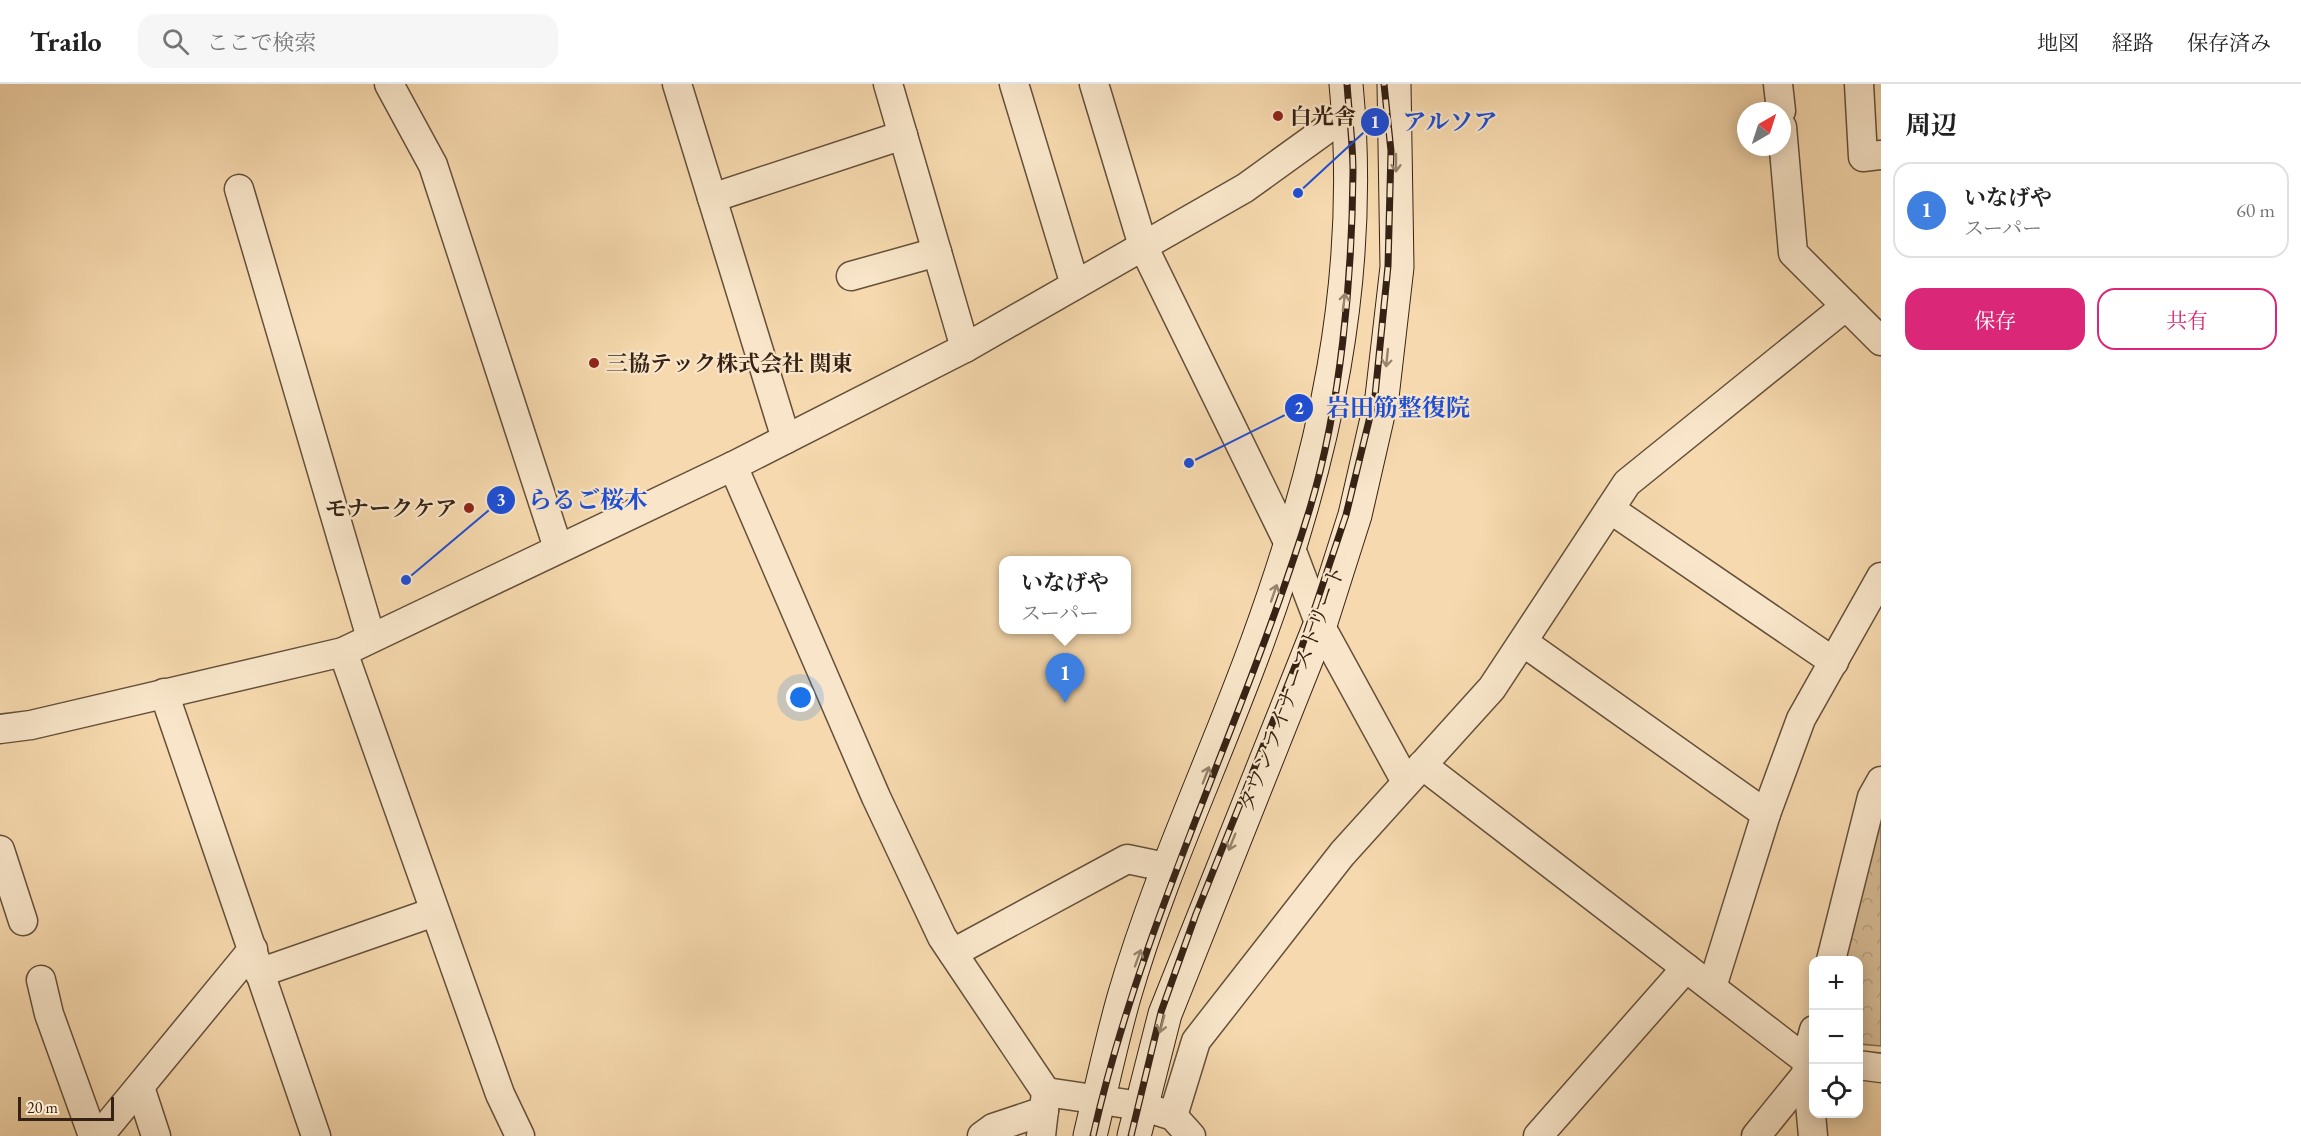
<!DOCTYPE html>
<html lang="ja">
<meta charset="utf-8">
<style>
:root{--surface:#fff;--page:#f6f6f6;--text:#222;--muted:#767676;--line:#e0e0e0;--accent:#db2777}
body{margin:0;font-family:"EB Garamond","Noto Serif JP",serif;background:var(--page);color:var(--text)}
.controls{position:absolute;right:18px;bottom:18px;display:grid;overflow:hidden;border-radius:12px;box-shadow:0 3px 15px #0003}
.controls button{width:54px;height:54px;display:grid;place-items:center;padding:0;border:0;border-bottom:2px solid var(--line);background:var(--surface);color:var(--text);font:30px sans-serif}
.compass{position:absolute;left:1737px;top:18px;width:54px;height:54px;border-radius:50%;background:var(--surface);box-shadow:0 3px 15px #0003;rotate:39deg}
.scale{position:absolute;left:18px;bottom:15px;width:96px;box-sizing:border-box;padding-left:6px;border:3px solid #352214;border-top:0;font-size:16px;line-height:21px;white-space:nowrap;color:#352214;-webkit-text-stroke:4px #f9e6ca;paint-order:stroke}
.you{position:absolute;left:801px;top:614px;width:21px;height:21px;margin:-15px;border:4px solid #fff;border-radius:50%;background:#1a73e8;box-shadow:0 0 0 9px #1a73e833}
.badge{display:grid;place-items:center;width:39px;height:39px;border-radius:50%;background:var(--accent);color:#fff;font-size:20px;font-weight:700}
.pin{position:absolute;translate:-50% -50px;filter:drop-shadow(0 2px 3px #0008)}
.pin::after{content:'';position:absolute;top:32px;width:21px;height:18px;background:inherit;clip-path:polygon(0 0,100% 0,50% 100%)}
.popup{position:absolute;left:999px;top:472px;width:132px;height:78px;box-sizing:border-box;display:grid;place-content:center;border-radius:12px;background:var(--surface);filter:drop-shadow(0 2px 4px #0005);font-size:20px;white-space:nowrap;color:var(--muted)}
.popup b{font-size:22px;color:var(--text)}
.popup::after{content:'';position:absolute;left:50%;top:100%;margin-left:-12px;border:12px solid transparent;border-top-color:var(--surface)}
.list{margin:0;padding:0;list-style:none}
h2{display:flex;justify-content:space-between;align-items:center;height:78px;margin:0;padding:0 24px;font-size:26px}
h2 small{font-size:20px;font-weight:400;color:var(--muted)}
.list li{display:grid;grid-template-columns:39px 1fr auto;gap:18px;align-items:center;box-sizing:border-box;height:96px;margin:0 12px 12px;padding:0 12px;border:2px solid var(--line);border-radius:18px}
.list b{display:block;font-size:22px;white-space:nowrap}
.list p{margin:0;font-size:20px;white-space:nowrap;color:var(--muted)}
.list em{font-size:20px;font-style:normal;color:var(--muted)}
.actions{display:flex;gap:12px;padding:18px 24px}
.actions a{flex:1;padding:14px 0;border:2px solid var(--accent);border-radius:18px;text-align:center;font-size:21px;color:var(--accent)}
.actions .main{background:var(--accent);color:#fff}
.icon{flex:none;width:33px;height:33px;fill:none;stroke:currentColor;stroke-width:2;stroke-linecap:round;stroke-linejoin:round}
.map{position:relative;flex:none;width:1881px;height:1052px;overflow:hidden}
header{display:flex;align-items:center;gap:36px;box-sizing:border-box;height:84px;padding:0 30px;background:var(--surface);border-bottom:2px solid var(--line)}
header strong{font-size:28px}
nav{display:flex;gap:33px;margin-inline-start:auto;font-size:21px}
.search{width:420px;height:54px;background:var(--page);display:flex;align-items:center;gap:15px;box-sizing:border-box;padding:0 21px;border-radius:18px;color:var(--muted);font-size:22px}
main{display:flex}
aside{flex:1;background:var(--surface)}
.map>svg:first-child{display:block}
.forest{fill:url(#forest-crowns);stroke:#856e54;stroke-width:1.5}
.lines{fill:none;stroke-linecap:round;stroke-linejoin:round}
.street-casing{stroke:#65503a;stroke-width:31}
.secondary-casing{stroke:#352214;stroke-width:35}
.street{stroke:#f9e6ca;stroke-width:28}
.secondary{stroke:#f9e6ca;stroke-width:33}
.rail-casing{stroke:#352214;stroke-width:7}
.rail{stroke:#f9e6ca;stroke-width:4.5;stroke-dasharray:14;stroke-linecap:butt}
.oneway{stroke:#97846f}
.poi-dot{fill:#8f2418;stroke:#f9e6ca;stroke-width:2}
.labels{text-anchor:middle;stroke-width:4.5;stroke-linejoin:round;paint-order:stroke}
.poi-label{font-size:22px;font-weight:bold;fill:#352214;stroke:#f9e6ca;text-anchor:start}
.street-label{font-size:22px;fill:#352214;stroke:#f9e6ca}
.leader{fill:none;stroke:#1d4ed8;stroke-width:2}
.callout-dot{fill:#1d4ed8;stroke:#f9e6ca;stroke-width:2}
.mark-label{font-size:18px;text-anchor:middle;font-weight:bold;fill:#fff}
.callout-label{font-size:24px;text-anchor:middle;font-weight:bold;fill:#1d4ed8;stroke:#f9e6ca;stroke-width:4.5;stroke-linejoin:round;paint-order:stroke}
</style>
<header>
<strong>Trailo</strong>
<div class="search"><svg class="icon" aria-label="search" viewBox="0 0 24 24"><circle cx="10" cy="10" r="6"/><path d="M15 15l6 6"/></svg>ここで検索</div>
<nav><a>地図</a><a>経路</a><a>保存済み</a></nav>
</header>
<main>
<div class="map">
<svg width="1881" height="1052" viewBox="0 0 1881 1052">
<defs>
<pattern id="forest-crowns" width="20" height="18" patternUnits="userSpaceOnUse" patternTransform="scale(1.5)"><rect width="20" height="18" fill="#d5ba94"/><path d="M2 6a3 3 0 1 1 6 0M12 15a3 3 0 1 1 6 0" fill="none" stroke="#b7a07f"/></pattern>
</defs>
<rect width="100%" height="100%" fill="#f6d9ae"/>
<filter id="stains"><feTurbulence type="fractalNoise" baseFrequency=".00333" numOctaves="4"/><feColorMatrix values="0 0 0 0 .2 0 0 0 0 .09 0 0 0 0 .02 0 0 0 .5 -.17"/></filter>
<radialGradient id="worn" r=".72"><stop offset=".6" stop-color="#630" stop-opacity="0"/><stop offset="1" stop-color="#630" stop-opacity=".3"/></radialGradient>
<!-- forest -->
<path class="forest" d="M1881,724v238l-22,-2 -1,-84h-13z"/>
<g class="lines">
<defs>
<g id="street">
<path d="M389,0l44,81 125,383"/>
<path d="M677,0l109,355"/>
<path d="M888,0l77,264"/>
<path d="M1014,0l61,201"/>
<path d="M1094,0l49,162 147,300 30,79 86,157"/>
<path d="M1778,0l3,27"/>
<path d="M1859,0l4,73 18,-2"/>
<path d="M1782,43l11,126 88,88"/>
<path d="M239,105l132,449"/>
<path d="M712,114l191,-63"/>
<path d="M851,192l86,-24"/>
<path d="M733,382l143,331 66,140 104,155 -5,44"/>
<path d="M1610,425l224,153"/>
<path d="M1523,558l243,172"/>
<path d="M343,568l157,442 20,42"/>
<path d="M164,609l152,443"/>
<path d="M0,645l31,-4 312,-73 390,-186 232,-118 280,-160 104,-75"/>
<path d="M1422,681l384,295 8,1"/>
<path d="M0,766l23,71"/>
<path d="M953,869l174,-94 43,9"/>
<path d="M1831,876l41,-163 9,-16"/>
<path d="M259,889l175,-61"/>
<path d="M41,896l8,34 44,122"/>
<path d="M1712,903l54,-173 35,-95 80,-142"/>
<path d="M1858,981l23,3"/>
<path d="M140,1003l16,49"/>
<path d="M1046,1008l95,14 32,10 18,20"/>
<path d="M1173,1032l23,-75 146,-187 150,-166 135,-205 219,-177"/>
<path d="M99,1052l154,-187"/>
<path d="M982,1052l11,-8 51,-17"/>
<path d="M1538,1052l148,-168"/>
<path d="M1756,1052l52,-64"/>
<path d="M1813,1052l-7,-76 8,-30"/>
</g>
<g id="secondary">
<path d="M1090,1052c11,-46 21,-93 34,-139 35,-121 90,-236 133,-354 67,-183 108,-363 89,-559"/>
<path d="M1134,1052l31,-122 155,-389 35,-110 27,-118 15,-130 -3,-183"/>
</g>
</defs>
<!-- street casing -->
<use href="#street" class="street-casing"/>
<!-- secondary casing -->
<use href="#secondary" class="secondary-casing"/>
<!-- street -->
<use href="#street" class="street"/>
<!-- secondary -->
<use href="#secondary" class="secondary"/>
<defs>
<g id="rail">
<path d="M1093,1052c49,-217 152,-416 217,-628 31,-103 42,-229 43,-336 0,-29 -4,-59 -6,-88"/>
<path d="M1131,1052l30,-124 35,-98 100,-250 50,-149 29,-119 13,-130 3,-115 -7,-67"/>
</g>
</defs>
<!-- rail casing -->
<use href="#rail" class="rail-casing"/>
<!-- rail -->
<use href="#rail" class="rail"/>
</g>
<!-- one-way arrows -->
<defs><path id="oneway-shaft" d="M-6 0H5M1.5-3L5.5 0L1.5 3" fill="none" stroke-width="1.6" stroke-linecap="round" stroke-linejoin="round" transform="scale(1.5)"/></defs>
<g class="oneway">
<use href="#oneway-shaft" transform="translate(1396 79) rotate(90)"/>
<use href="#oneway-shaft" transform="translate(1344 218) rotate(-82)"/>
<use href="#oneway-shaft" transform="translate(1387 274) rotate(96)"/>
<use href="#oneway-shaft" transform="translate(1274 509) rotate(-71)"/>
<use href="#oneway-shaft" transform="translate(1206 691) rotate(-69)"/>
<use href="#oneway-shaft" transform="translate(1232 758) rotate(112)"/>
<use href="#oneway-shaft" transform="translate(1138 874) rotate(-70)"/>
<use href="#oneway-shaft" transform="translate(1162 940) rotate(105)"/>
</g>
<!-- markers -->
<g class="poi-dot">
<circle cx="1278" cy="32" r="6"/>
<circle cx="594" cy="279" r="6"/>
<circle cx="469" cy="424" r="6"/>
</g>
<g class="labels">
<!-- poi labels -->
<g class="poi-label">
<text x="1290" y="40">白光舎</text>
<text x="606" y="287">三協テック株式会社 関東</text>
<text x="457" y="432" text-anchor="end">モナークケア</text>
</g>
<!-- street labels -->
<g class="street-label">
<text transform="translate(1291 604) rotate(-69)" y="8">タウンライナーストリート</text>
</g>
</g>
<!-- callouts -->
<path class="leader" d="M1298 109L1375 38M1189 379L1299 324M406 496L501 416"/>
<g class="callout-dot">
<circle cx="1298" cy="109" r="6"/>
<circle cx="1189" cy="379" r="6"/>
<circle cx="406" cy="496" r="6"/>
<circle cx="1375" cy="38" r="15"/>
<circle cx="1299" cy="324" r="15"/>
<circle cx="501" cy="416" r="15"/>
</g>
<g class="mark-label">
<text x="1375" y="44">1</text>
<text x="1299" y="330">2</text>
<text x="501" y="422">3</text>
</g>
<g class="callout-label">
<text x="1450" y="46">アルソア</text>
<text x="1398" y="332">岩田筋整復院</text>
<text x="588" y="424">らるご桜木</text>
</g>
<rect width="100%" height="100%" filter="url(#stains)"/>
<rect width="100%" height="100%" fill="url(#worn)"/>
</svg>
<div class="controls">
<button>+</button>
<button>−</button>
<button><svg class="icon" aria-label="locate" viewBox="0 0 24 24"><circle cx="12" cy="12" r="6"/><path d="M12 2v4M12 18v4M2 12h4M18 12h4"/></svg></button>
</div>
<svg class="compass" viewBox="-18 -18 36 36"><path d="M0-13l5 13h-10z" fill="#e53935"/><path d="M0 13l5-13h-10z" fill="#767676"/></svg>
<div class="scale">20 m</div>
<div class="you"></div>
<div class="pin badge" style="left:1065px;top:619px;background:#3f7fe0">1</div>
<div class="popup"><b>いなげや</b>スーパー</div>
</div>
<aside>
<h2>周辺<small></small></h2>
<ul class="list">
<li><span class="badge" style="background:#3f7fe0">1</span><div><b>いなげや</b><p>スーパー</p></div><em>60 m</em></li>
</ul>
<div class="actions"><a class="main">保存</a><a>共有</a></div>
</aside>
</main>
